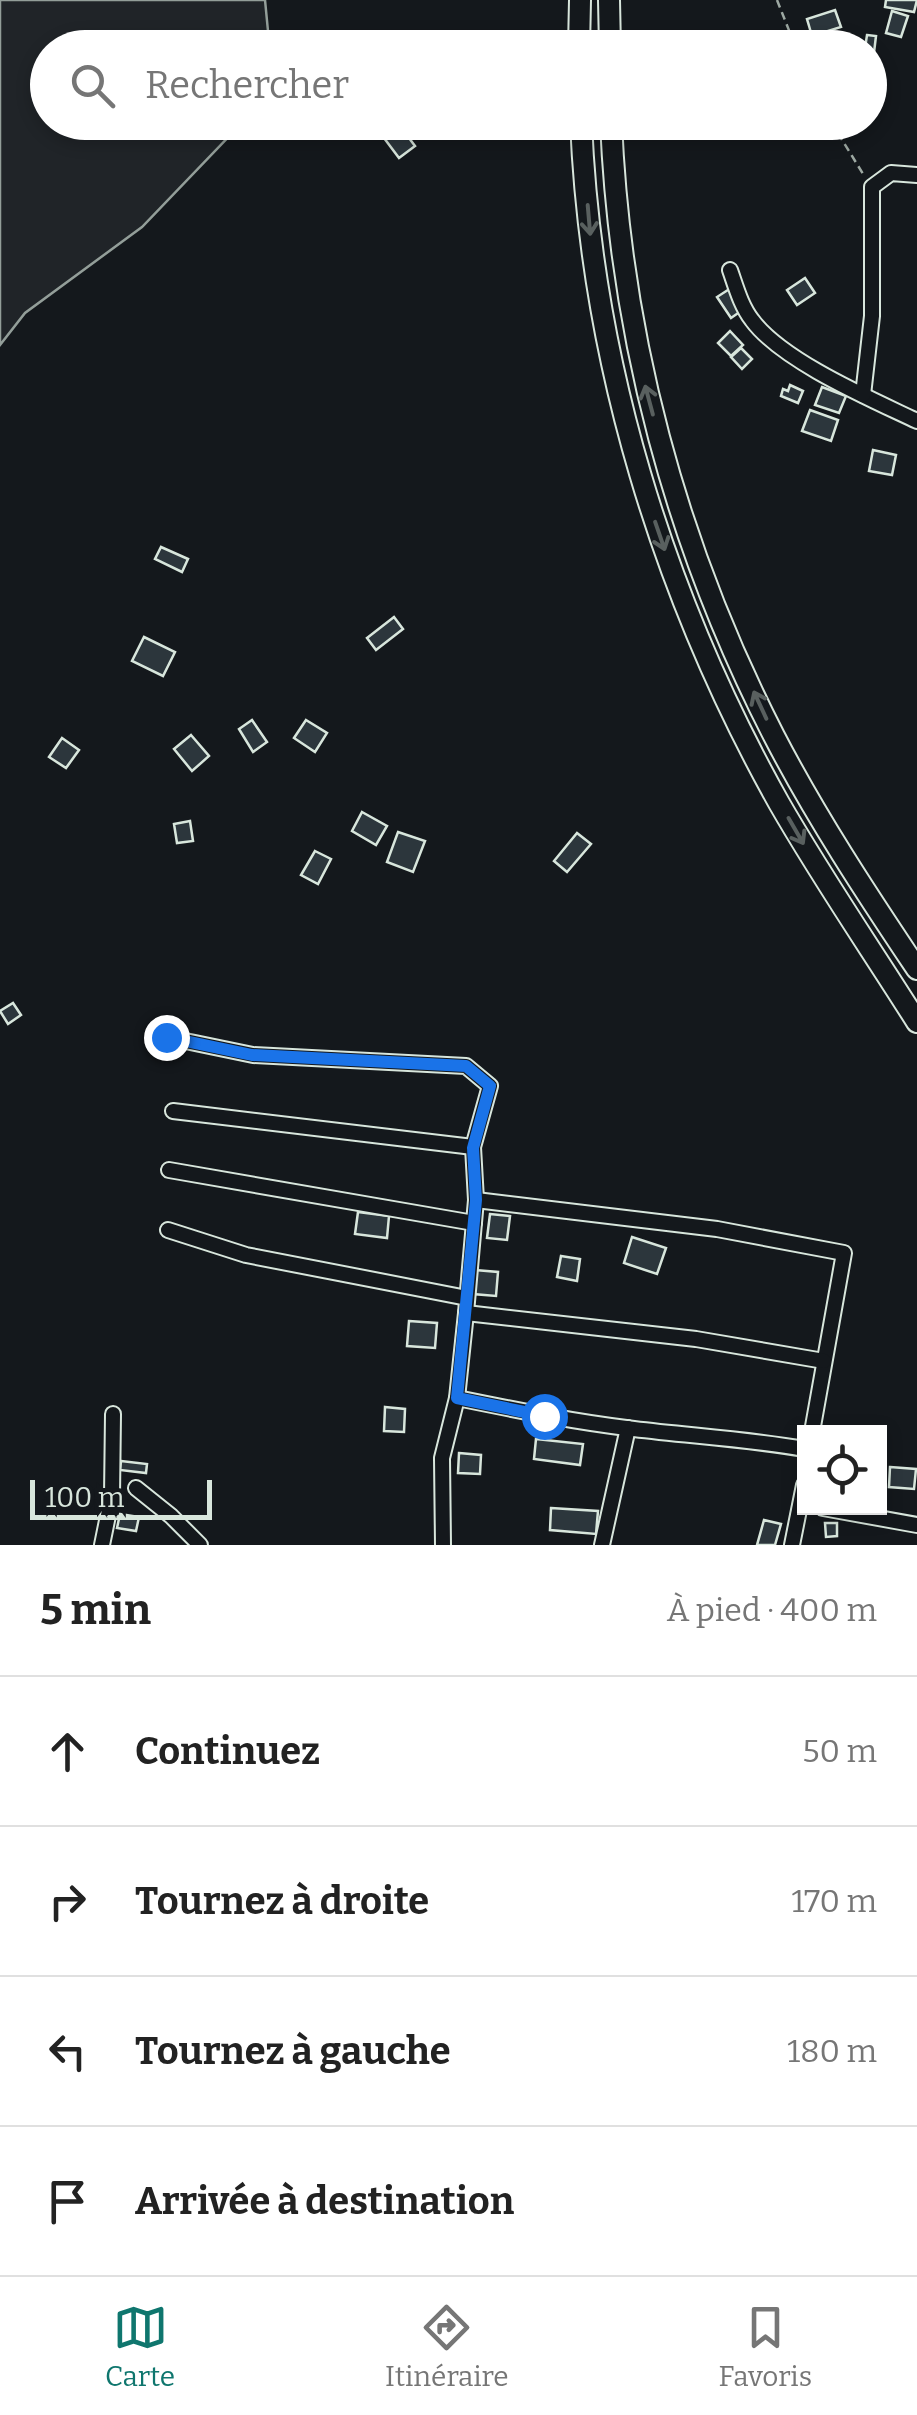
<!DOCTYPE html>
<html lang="fr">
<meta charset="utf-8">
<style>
:root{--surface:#fff;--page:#f2f2f2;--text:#222;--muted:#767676;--line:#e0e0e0;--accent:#0f766e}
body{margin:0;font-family:Bitter,serif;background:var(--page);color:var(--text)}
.controls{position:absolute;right:30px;bottom:30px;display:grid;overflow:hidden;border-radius:0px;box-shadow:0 5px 15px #0003}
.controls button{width:90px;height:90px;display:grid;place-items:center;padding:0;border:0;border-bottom:2px solid var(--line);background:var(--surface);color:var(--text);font:50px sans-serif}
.scale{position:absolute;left:30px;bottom:25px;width:182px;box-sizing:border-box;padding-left:10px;border:5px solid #d8e6dc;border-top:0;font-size:28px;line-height:35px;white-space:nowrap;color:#d8e6dc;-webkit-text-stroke:8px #14181c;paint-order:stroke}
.stop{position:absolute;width:30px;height:30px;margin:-22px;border:8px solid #1a73e8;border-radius:50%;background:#fff}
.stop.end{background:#1a73e8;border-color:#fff;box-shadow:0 2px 10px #0008}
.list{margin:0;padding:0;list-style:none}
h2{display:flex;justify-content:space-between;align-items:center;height:130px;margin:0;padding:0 40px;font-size:42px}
h2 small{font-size:32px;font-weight:400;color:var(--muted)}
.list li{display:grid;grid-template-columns:65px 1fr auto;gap:30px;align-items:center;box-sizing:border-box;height:150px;padding:0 40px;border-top:2px solid var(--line)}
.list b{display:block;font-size:38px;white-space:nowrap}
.list em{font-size:32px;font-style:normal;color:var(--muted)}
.icon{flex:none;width:55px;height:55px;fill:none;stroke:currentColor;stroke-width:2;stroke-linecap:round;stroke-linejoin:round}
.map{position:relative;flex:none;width:917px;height:1545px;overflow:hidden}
.search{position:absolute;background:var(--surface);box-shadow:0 5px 15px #0003;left:30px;right:30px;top:30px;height:110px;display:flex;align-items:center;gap:25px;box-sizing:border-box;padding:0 35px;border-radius:55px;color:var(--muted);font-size:38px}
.sheet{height:730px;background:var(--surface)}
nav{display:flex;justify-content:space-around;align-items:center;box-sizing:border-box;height:140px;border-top:2px solid var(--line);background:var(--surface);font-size:28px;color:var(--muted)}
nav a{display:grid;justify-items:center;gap:5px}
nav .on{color:var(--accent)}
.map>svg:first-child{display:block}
.green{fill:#202428;stroke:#939e99;stroke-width:2.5}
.building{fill:#2c363c;stroke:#d8e6dc;stroke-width:2.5}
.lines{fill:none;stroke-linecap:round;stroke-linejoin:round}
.minor-casing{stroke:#d8e6dc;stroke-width:18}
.highway-casing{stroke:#d8e6dc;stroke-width:24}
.path{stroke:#9da8a2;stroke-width:2.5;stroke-dasharray:8 5;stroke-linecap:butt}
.minor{stroke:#14181c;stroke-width:14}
.highway{stroke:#14181c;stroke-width:20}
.oneway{stroke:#59605f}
.route{stroke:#1a73e8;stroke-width:12}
</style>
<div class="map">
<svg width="917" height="1545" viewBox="0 0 917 1545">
<rect width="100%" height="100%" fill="#14181c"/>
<!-- green -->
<path class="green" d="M0,0h265l3,31 -5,16 -215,1v74l190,1 -2,6 -94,98 -117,86 -25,32z"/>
<!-- building -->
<g class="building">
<path d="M886,0h31l-3,12 -29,-5z"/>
<path d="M835,10l6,17 -29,9 -5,-17z"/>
<path d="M892,11l16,5 -7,21 -15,-4z"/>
<path d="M867,35l9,1 -3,25h-3v-13h-5z"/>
<path d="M400,126l15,20 -16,12 -15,-20z"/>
<path d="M805,278l10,15 -18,12 -10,-15z"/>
<path d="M731,288l13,21 -13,9 -14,-21z"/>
<path d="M730,331l13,14 -12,11 -13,-13z"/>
<path d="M741,348l11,11 -10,10 -11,-12z"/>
<path d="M790,385l13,6 -5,12 -17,-7 2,-7 5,2z"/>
<path d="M822,387l24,9 -7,17 -24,-8z"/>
<path d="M810,410l28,10 -7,21 -29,-10z"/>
<path d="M873,450l23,5 -4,20 -23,-4z"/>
<path d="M161,547l27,12 -6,13 -27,-13z"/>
<path d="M394,617l9,12 -27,21 -9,-12z"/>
<path d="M144,637l31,15 -12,24 -31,-15z"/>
<path d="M252,720l15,22 -14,10 -14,-23z"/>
<path d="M306,720l21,13 -12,19 -21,-14z"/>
<path d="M191,735l18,21 -17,15 -18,-22z"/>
<path d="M62,738l17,12 -13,18 -17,-11z"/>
<path d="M362,812l25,14 -11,19 -24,-14z"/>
<path d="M190,821l3,20 -16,2 -3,-19z"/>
<path d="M398,832l27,9 -12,31 -26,-10z"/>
<path d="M577,833l14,11 -24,28 -13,-11z"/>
<path d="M315,851l16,8 -13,25 -17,-9z"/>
<path d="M13,1003l8,12 -13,9 -8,-13z"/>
<path d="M358,1212l31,4 -2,22 -32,-4z"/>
<path d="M490,1214l20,2 -3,24 -20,-2z"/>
<path d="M632,1237l34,11 -9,26 -33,-11z"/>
<path d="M561,1256l19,3 -3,22 -20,-4z"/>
<path d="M475,1270l23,2 -2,24 -23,-2z"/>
<path d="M409,1321l28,2 -2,25 -28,-2z"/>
<path d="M385,1407l20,2 -1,23 -20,-1z"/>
<path d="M536,1439l47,5 -3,21 -46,-6z"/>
<path d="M459,1453l22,2 -1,19 -22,-1z"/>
<path d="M121,1461l26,3 -1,9 -26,-3z"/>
<path d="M890,1467l26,2 -2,20 -25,-2z"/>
<path d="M551,1508l47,3 -2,23 -46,-4z"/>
<path d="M120,1514l19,3 -3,14 -19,-3z"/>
<path d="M764,1520l17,4 -6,21h-18z"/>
<path d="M825,1523h12v13l-11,1z"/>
</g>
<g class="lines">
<defs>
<g id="minor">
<path d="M730,270c6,17 11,36 22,50 30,41 119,79 165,101"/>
<path d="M863,395l9,-79v-129l19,-14 26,2"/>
<path d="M166,1037l87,18 213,11 24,20 -17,61 3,53 -10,113 -9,85 -15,60 1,87"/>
<path d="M173,1111l300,36"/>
<path d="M169,1170l305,53"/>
<path d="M476,1200l241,29 127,24 -32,179"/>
<path d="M168,1230l78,25 221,43"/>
<path d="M466,1313l230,26 128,22"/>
<path d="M457,1398c59,12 117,24 177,31 57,7 114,10 170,20"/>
<path d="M136,1488l35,28 29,29"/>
<path d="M823,1508l94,17"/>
<path d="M102,1545l10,-49 1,-82"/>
<path d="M602,1545l26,-117"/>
<path d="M792,1545l12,-60"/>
</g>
<g id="highway">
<path d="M609,0l1,48"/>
<path d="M579,48l1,-48"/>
<path d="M581,122c10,238 82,474 198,681 43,75 92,146 138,219"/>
<path d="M611,122c9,213 65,424 163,614 42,81 92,157 143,233"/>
</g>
</defs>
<!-- minor casing -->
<use href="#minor" class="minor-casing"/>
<!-- highway casing -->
<use href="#highway" class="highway-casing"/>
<!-- path -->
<g class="path">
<path d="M777,0l19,48"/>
<path d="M831,122l34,55"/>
</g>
<!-- minor -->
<use href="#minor" class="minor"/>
<!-- highway -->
<use href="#highway" class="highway"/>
</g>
<!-- one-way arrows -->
<defs><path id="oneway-shaft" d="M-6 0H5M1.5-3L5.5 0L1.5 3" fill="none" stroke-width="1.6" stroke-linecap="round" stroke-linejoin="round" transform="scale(2.5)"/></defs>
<g class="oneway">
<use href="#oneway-shaft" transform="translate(589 220) rotate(85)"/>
<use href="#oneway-shaft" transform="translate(649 400) rotate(-105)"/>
<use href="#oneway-shaft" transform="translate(660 536) rotate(71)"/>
<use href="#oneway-shaft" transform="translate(760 705) rotate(-115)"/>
<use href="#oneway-shaft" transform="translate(796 831) rotate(60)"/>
</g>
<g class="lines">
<!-- route -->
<path class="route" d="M166,1037l86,18 214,11 24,20 -17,62 3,52 -19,198 87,18"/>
</g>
</svg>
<div class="controls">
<button><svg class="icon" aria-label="locate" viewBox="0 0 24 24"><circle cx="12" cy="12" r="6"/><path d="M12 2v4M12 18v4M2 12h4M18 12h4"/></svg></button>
</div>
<div class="scale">100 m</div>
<div class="stop" style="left:544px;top:1416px"></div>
<div class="stop end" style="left:166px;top:1037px"></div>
<div class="search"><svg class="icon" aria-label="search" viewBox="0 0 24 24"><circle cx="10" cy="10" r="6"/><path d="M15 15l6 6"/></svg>Rechercher</div>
</div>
<section class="sheet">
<h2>5 min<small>À pied · 400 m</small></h2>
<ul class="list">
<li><svg class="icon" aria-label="ahead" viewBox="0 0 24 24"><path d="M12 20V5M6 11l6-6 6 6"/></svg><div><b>Continuez</b></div><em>50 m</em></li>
<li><svg class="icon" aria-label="right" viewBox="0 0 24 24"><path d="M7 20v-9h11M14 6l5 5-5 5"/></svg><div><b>Tournez à droite</b></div><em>170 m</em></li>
<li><svg class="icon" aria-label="left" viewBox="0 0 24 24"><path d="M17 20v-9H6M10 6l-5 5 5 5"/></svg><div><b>Tournez à gauche</b></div><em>180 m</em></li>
<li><svg class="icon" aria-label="arrive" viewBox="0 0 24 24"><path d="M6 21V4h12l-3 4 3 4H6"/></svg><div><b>Arrivée à destination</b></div></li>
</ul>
</section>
<nav>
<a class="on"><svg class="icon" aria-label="map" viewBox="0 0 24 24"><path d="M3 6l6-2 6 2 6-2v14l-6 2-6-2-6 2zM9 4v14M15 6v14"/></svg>Carte</a>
<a><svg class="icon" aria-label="directions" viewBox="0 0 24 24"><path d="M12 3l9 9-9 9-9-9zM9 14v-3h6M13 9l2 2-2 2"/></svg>Itinéraire</a>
<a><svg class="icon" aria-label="saved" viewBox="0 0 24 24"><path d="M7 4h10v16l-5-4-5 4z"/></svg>Favoris</a>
</nav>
